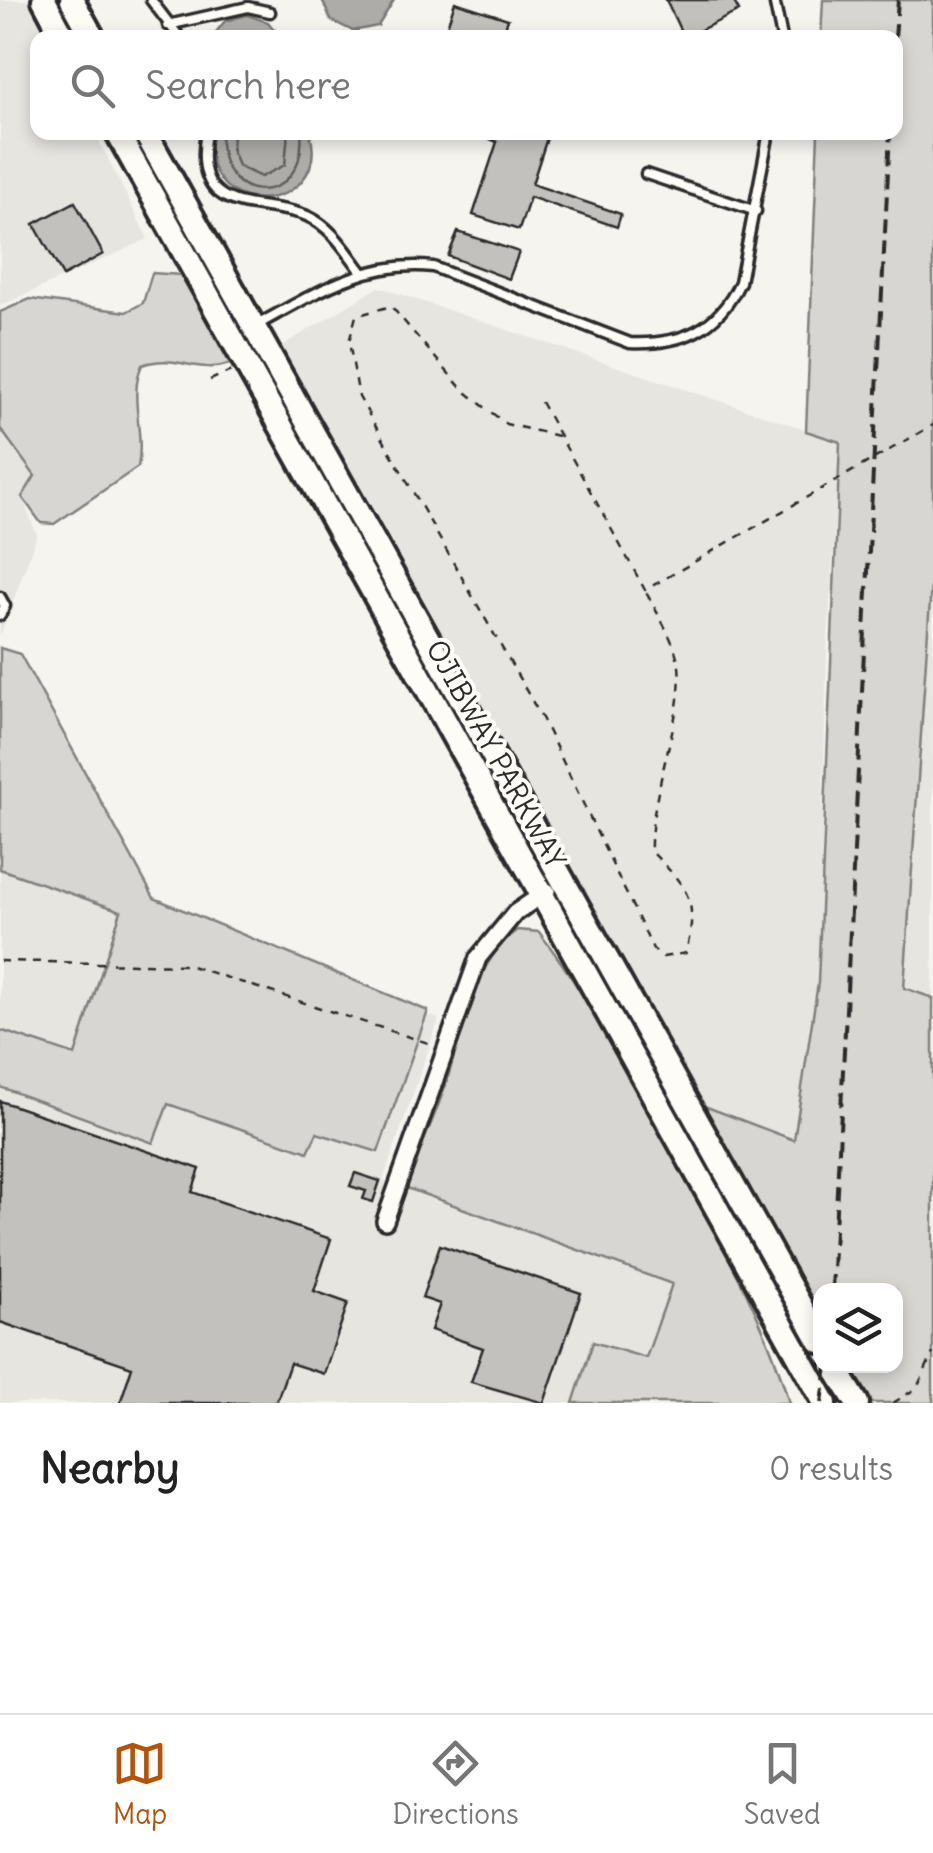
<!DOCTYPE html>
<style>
:root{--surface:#fff;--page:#f6f6f6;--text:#222;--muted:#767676;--line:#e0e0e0;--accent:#b45309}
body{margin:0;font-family:Delius,sans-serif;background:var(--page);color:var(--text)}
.controls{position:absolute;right:30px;bottom:30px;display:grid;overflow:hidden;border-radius:20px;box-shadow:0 5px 15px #0003}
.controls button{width:90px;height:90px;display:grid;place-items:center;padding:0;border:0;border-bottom:2px solid var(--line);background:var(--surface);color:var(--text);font:50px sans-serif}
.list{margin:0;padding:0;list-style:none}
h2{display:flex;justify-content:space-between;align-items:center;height:130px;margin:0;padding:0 40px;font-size:42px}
h2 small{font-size:32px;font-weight:400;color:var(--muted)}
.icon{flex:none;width:55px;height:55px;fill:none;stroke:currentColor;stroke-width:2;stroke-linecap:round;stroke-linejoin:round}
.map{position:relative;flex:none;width:933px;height:1403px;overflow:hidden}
.search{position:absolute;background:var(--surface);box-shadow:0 5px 15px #0003;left:30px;right:30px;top:30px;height:110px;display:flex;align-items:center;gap:25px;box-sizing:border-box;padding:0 35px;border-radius:20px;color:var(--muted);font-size:38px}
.sheet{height:310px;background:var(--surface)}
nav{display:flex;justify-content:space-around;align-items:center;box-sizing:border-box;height:140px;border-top:2px solid var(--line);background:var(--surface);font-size:28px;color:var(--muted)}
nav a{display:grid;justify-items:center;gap:5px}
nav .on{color:var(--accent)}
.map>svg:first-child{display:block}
.built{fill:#e6e5e0}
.green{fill:#d7d6d2;stroke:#81807e;stroke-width:2.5}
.water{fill:#adaca9;stroke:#797877;stroke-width:2.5}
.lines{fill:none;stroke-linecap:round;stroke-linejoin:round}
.shore{stroke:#5f5f5d;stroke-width:2.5}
.building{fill:#c2c1be;stroke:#2b2b2b;stroke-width:2.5}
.service-casing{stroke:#2b2b2b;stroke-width:15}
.minor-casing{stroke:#2b2b2b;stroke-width:22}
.secondary-casing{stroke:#2b2b2b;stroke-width:30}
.path{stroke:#2b2b2b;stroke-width:2.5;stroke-dasharray:8 8;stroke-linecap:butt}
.service{stroke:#fdfcf7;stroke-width:8}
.minor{stroke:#fdfcf7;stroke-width:15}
.secondary{stroke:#fdfcf7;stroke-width:22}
.rail{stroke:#2b2b2b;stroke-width:4;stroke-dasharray:15 8;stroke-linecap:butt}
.labels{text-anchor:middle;stroke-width:8;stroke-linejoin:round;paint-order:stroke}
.street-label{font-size:28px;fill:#2b2b2b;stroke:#fdfcf7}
</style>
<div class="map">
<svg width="933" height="1403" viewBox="0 0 933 1403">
<rect width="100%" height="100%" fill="#f5f4ef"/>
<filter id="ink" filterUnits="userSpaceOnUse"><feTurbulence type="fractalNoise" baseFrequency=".01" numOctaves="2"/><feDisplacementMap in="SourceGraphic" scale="20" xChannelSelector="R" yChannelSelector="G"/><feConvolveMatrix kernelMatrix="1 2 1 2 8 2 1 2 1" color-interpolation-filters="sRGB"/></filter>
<g filter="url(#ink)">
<!-- built -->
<g class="built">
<path d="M0,0h28l19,37 -9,1v94l57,1 53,106 -148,67z"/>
<path d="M379,287l461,154 -13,210 -9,332 -24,158 -103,-40 -416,-751z"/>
<path d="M0,431l35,45 -13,21 15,38 -37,101z"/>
<path d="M933,555v443l-30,-10z"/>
<path d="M0,869l439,150 -56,161 324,105 64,118h-771z"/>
</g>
<!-- green -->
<g class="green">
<path d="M823,0h110v555l-29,433 29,10v405h-64l-24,-37h51v-76h-76v34l-129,-223 103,39 24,-157 22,-541 -34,-11 12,-298 78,-1v-94l-75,-1z"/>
<path d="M152,273l29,2 49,89c-33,11 -54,-11 -88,1 -14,29 3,69 -4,102l-84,57 -13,-1 -19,-26 13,-21 -35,-48v-116l30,-13 96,13 17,-9z"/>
<path d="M0,648l20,6 134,244 274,113 -50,141 -61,-19 -9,19 -140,-48 -15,39 -153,-56v-57l75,25 46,-144 -121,-42z"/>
<path d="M517,930l22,2c55,72 98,156 141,236 41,75 86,152 109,235h-216l20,-61 53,16 26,-74 -268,-97c13,-31 28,-63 39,-95 19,-53 27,-127 74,-162z"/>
</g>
<!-- water -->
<g class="water">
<path d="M322,0h72l-16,26 -25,5 -22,-11z"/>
<path d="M247,15l21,7 12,15h-68l13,-16z"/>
<path d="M212,132l98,1c23,82 -115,93 -98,-1z"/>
</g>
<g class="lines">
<!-- shore -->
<g class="shore">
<path d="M221,132c-4,79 87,75 80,0"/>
<path d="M233,132l-1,18 6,16 23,11 24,-12 3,-33"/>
</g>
</g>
<!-- building -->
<g class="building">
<path d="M666,0h67l6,11 -55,27z"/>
<path d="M455,2l53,17 -6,18 -24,-8 -2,9h-33z"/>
<path d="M475,132h74l-17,52 89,30 -4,13 -87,-30 -11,33 -46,-15 24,-73z"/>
<path d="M75,202l28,52 -40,22 -29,-52z"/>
<path d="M458,232l61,20 -10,27 -61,-23z"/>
<path d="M0,1101l200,68 -8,23 139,47 -17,52 34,12 -24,71 -34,-11 -14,40h-156l12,-36 -132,-45z"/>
<path d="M355,1173l25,8 -7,21 -10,-3 3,-8 -16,-5z"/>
<path d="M440,1245l141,48 -37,110 -73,-21 12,-34 -52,-18 9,-26 -18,-6z"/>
</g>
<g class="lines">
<defs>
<g id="service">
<path d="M151,0l29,38"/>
<path d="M774,0l8,38"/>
<path d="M168,25l80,-18 22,5"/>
<path d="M206,132c-16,90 57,65 101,84 25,11 39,35 55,56"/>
<path d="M646,174l110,37"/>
<path d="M257,325c57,-31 108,-65 176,-58l197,76c51,2 88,-13 110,-61l29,-150"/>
<path d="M0,597l5,9 -5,9"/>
</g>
<path id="minor" d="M385,1221l93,-263 37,-45 32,-22"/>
<g id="secondary">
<path d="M44,0l20,38"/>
<path d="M72,0l21,38"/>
<path d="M117,132l708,1271"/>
<path d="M145,132l675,1209"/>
<path d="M834,1366l23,37"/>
</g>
</defs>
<!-- service casing -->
<use href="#service" class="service-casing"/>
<!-- minor casing -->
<use href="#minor" class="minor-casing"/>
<!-- secondary casing -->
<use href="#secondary" class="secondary-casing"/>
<!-- path -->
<g class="path">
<path d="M210,380l21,-9"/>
<path d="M541,402l104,188 288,-165"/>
<path d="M558,436l-52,-12 -44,-35 -71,-83 -35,10 -7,26 10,55 184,323 110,229 10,8 23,-4c13,-55 2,-64 -35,-102 -2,-58 37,-145 27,-190 -5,-24 -22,-49 -33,-71"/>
<path d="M0,961l188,4 243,79"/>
<path d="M893,1403l24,-15 16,-35"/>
</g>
<!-- service -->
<use href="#service" class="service"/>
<!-- minor -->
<use href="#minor" class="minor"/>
<!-- secondary -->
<use href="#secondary" class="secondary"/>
<!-- rail -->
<g class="rail">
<path d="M895,38l3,-38"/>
<path d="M832,1290l58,-1158"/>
<path d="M822,1403l5,-37"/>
</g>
</g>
</g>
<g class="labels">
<!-- street labels -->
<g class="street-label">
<text transform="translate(496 754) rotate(61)" y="10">OJIBWAY PARKWAY</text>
</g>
</g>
</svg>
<div class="controls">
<button><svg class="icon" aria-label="layers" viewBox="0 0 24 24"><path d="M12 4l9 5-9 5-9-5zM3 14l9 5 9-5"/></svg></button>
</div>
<div class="search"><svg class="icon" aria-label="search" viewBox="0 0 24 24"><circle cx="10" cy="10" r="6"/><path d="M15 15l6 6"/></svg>Search here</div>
</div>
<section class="sheet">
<h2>Nearby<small>0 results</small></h2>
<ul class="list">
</ul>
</section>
<nav>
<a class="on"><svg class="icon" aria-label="map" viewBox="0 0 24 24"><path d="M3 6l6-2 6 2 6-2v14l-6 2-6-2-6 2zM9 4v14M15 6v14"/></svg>Map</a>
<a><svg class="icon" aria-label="directions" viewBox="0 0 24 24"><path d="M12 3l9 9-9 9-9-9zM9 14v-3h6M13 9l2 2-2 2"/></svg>Directions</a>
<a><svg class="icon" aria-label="saved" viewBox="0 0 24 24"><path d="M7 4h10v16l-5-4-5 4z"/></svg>Saved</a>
</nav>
